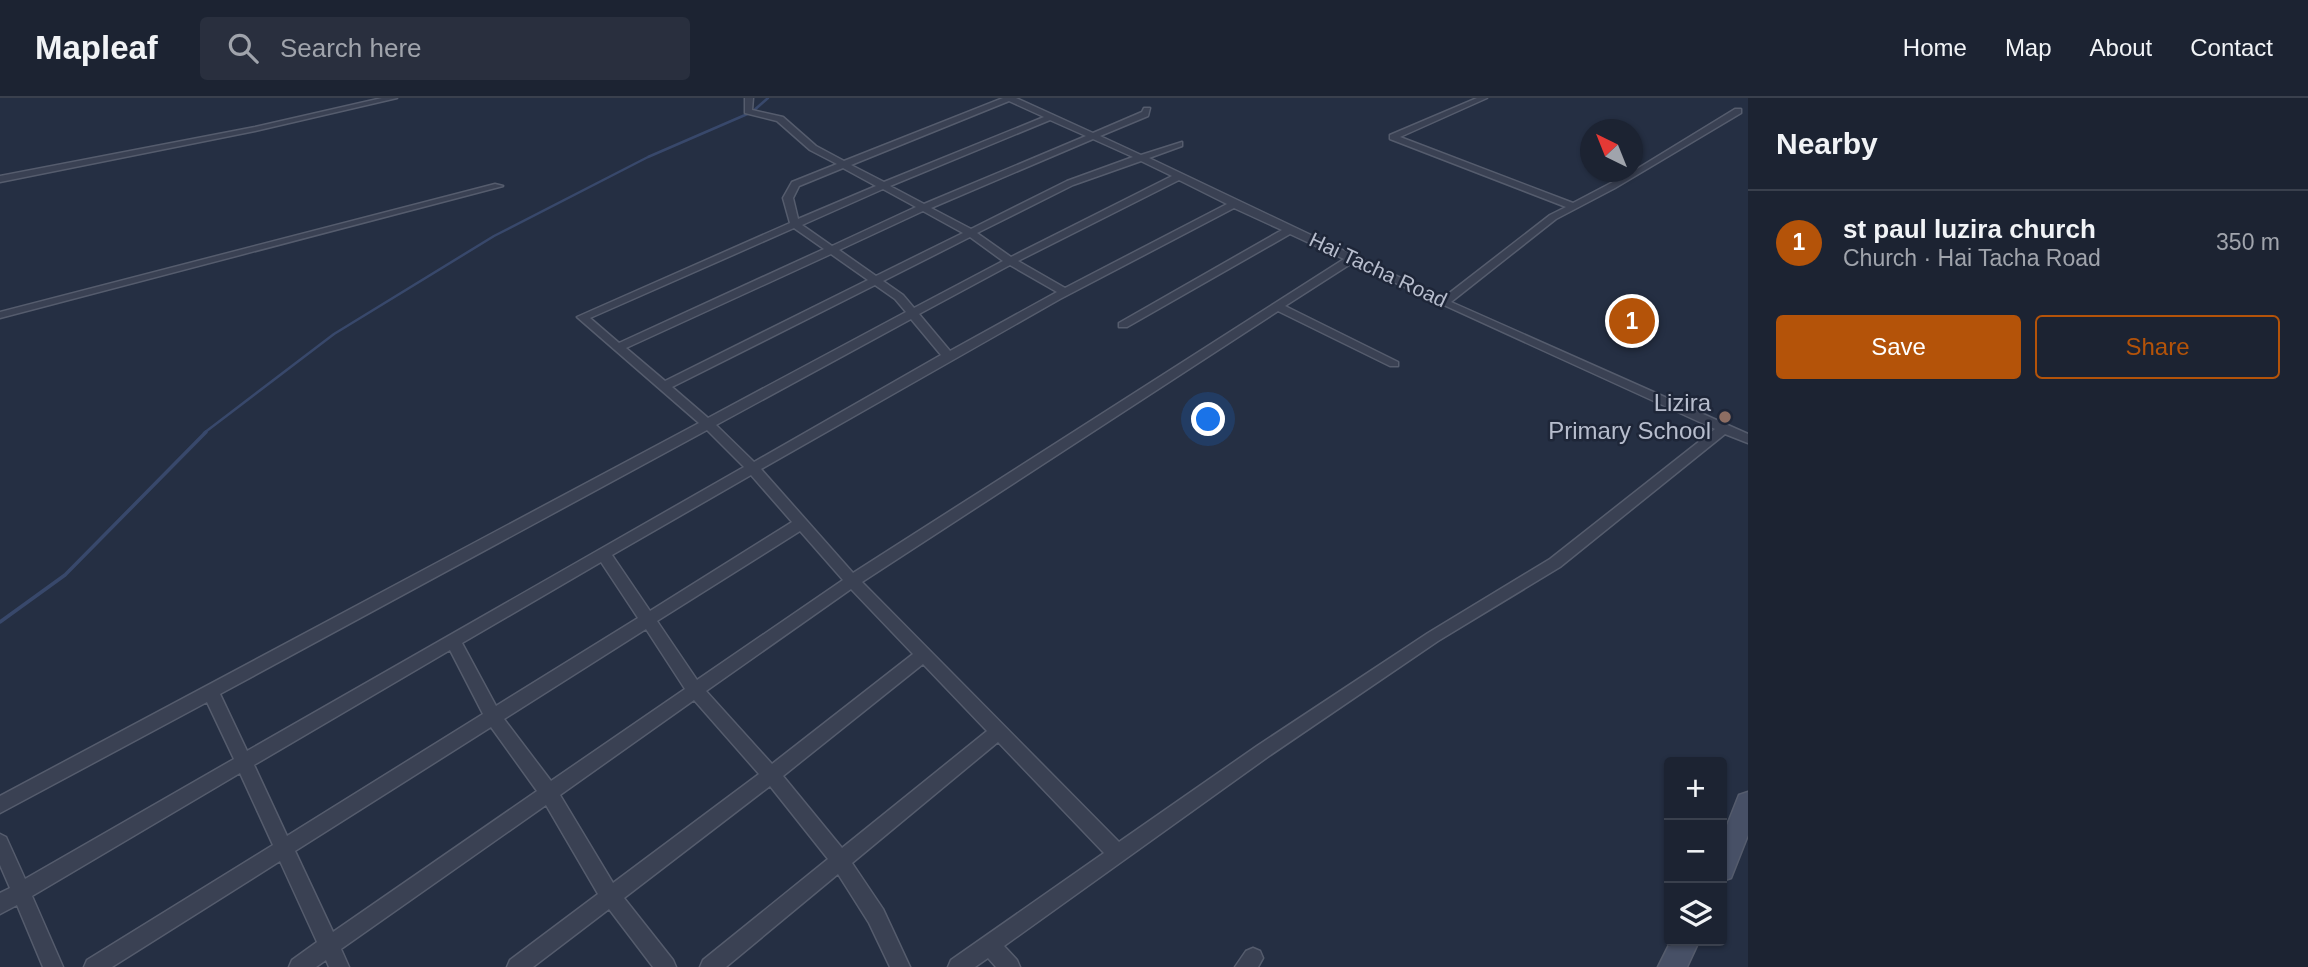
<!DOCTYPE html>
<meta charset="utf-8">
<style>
:root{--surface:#1c2332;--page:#292f3e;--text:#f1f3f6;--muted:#a0a4ac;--line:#3a404d;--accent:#b45309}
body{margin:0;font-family:Helvetica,sans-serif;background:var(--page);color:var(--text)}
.controls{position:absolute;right:21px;bottom:21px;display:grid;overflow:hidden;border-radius:7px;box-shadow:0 2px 5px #0004}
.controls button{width:63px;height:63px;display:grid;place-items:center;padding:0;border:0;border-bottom:2px solid var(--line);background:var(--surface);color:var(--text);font:35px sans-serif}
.compass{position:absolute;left:1580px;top:21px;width:63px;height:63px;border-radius:50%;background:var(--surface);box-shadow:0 2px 5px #0004;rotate:317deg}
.you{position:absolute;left:1209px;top:322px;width:24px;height:24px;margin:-18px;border:5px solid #fff;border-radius:50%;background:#1a73e8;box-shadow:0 0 0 10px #1a73e833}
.badge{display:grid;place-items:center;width:46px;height:46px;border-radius:50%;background:var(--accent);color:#fff;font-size:23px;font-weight:700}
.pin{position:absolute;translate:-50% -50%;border:4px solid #fff;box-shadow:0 2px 7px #0006}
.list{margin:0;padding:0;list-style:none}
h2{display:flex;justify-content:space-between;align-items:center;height:91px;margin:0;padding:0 28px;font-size:30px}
h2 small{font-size:23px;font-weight:400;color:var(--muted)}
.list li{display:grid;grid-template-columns:46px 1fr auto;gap:21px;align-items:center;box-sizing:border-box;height:105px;padding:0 28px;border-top:2px solid var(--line)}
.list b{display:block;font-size:26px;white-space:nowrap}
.list p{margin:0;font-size:23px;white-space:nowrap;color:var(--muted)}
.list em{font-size:23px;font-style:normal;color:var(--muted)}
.actions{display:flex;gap:14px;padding:21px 28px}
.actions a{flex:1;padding:16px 0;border:2px solid var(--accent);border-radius:7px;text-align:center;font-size:24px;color:var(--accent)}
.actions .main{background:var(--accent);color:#fff}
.icon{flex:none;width:38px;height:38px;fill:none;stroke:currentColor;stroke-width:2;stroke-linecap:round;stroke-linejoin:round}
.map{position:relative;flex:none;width:1748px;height:869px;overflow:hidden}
header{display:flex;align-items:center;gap:42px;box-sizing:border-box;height:98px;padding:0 35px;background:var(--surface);border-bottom:2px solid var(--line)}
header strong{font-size:33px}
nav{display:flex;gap:38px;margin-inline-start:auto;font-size:24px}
.search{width:490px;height:63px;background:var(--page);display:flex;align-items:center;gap:18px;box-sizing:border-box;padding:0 24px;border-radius:7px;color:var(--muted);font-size:26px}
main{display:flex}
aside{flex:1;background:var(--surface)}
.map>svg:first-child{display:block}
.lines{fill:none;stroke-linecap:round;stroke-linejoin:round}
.stream-far1{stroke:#38486b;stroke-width:2.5}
.stream{stroke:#38486b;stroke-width:3.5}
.street-casing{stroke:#555c6d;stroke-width:3}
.secondary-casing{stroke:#555c6d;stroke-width:3}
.street{fill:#3a4153;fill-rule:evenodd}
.secondary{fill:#475066;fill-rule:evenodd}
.wall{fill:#394055}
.shaded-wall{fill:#2e3445}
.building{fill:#424b63;stroke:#2e3445;stroke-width:2}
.education-dot{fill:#8d6e63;stroke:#1e2638;stroke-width:2.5}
.labels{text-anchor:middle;stroke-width:5;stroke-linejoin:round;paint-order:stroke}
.far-street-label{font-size:21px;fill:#b7bdcd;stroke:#1e2638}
.poi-label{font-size:24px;fill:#b7bdcd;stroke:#1e2638;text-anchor:end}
</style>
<header>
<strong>Mapleaf</strong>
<div class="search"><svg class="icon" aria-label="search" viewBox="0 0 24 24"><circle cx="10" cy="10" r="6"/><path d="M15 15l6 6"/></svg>Search here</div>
<nav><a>Home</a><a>Map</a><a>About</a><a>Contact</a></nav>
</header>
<main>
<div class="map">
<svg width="1748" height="869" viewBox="0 0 1748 869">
<rect width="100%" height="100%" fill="#252f43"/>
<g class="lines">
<!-- stream-far1 -->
<path class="stream-far1" d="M204,335l130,-99 160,-98 154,-79 104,-45 16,-14"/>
<!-- stream -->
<path class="stream" d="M0,524l65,-47 141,-143"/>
<defs>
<g id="street">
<path d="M382,0h15l-142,33 -255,51v-6l255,-49z"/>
<path d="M745,0h8l-1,12 31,7 33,29 28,15 159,-63h13l77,35 49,-21 2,-4h6l-2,8 -48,20 41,19 41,-13v4l-33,12 294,140 107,-83 16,-8 -176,-68v-4l87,-37h10l-87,39 173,66 59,-31 103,-63h6v4l-126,75 -59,31 -105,83 297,132v9l-23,-9 -165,133 -122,74 -169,115 -265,190 13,14 3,7h-24l-8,-9 -13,9h-27l3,-7 153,-107 -106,-111 -146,121 31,46 27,58h-20l-21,-44 -31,-49 -112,93h-26l3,-7 125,-101 -58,-73 -146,112 49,62 3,7h-23l-44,-58 -76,58h-26l3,-7 88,-66 -52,-89 -205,144 8,18h-20l-3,-7 -10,7h-27l3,-7 25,-18 -37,-81 -168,106h-28l3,-7 186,-115 -33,-72 -208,123 31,71h-20l-26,-62 -17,9v-21l10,-5 -10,-23v-31l6,3 19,42 209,-120 -27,-57 -207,111v-17l699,-373 -122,-106 213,-94 -7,-25 9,-16 45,-18 -27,-14 -33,-29 -32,-8zM1009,3l35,16 -160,65 -33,-17zM1050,22l36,16 -162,68 -34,-18zM1093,41l40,18 -66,24 -96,48 -40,-21zM1141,63l31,15 -161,81 -34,-24 96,-48zM843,70l33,18 -78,33 -5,-21 6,-12zM1179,82l48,24 -162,84 -47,-27zM883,91l33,18 -84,39 -30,-21zM1234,110l48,22 -163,93v4h8l163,-93 54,25 -491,314 -92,-104 299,-170zM923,113l40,22 -87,43 -37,-26zM794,130l30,21 -205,94 -29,-25zM970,139l33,24 -89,47 -11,-13 -20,-14zM831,156l37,26 -203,101 -39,-33zM1352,165l363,166 -165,130 -122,74 -171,113 -138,96 -257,-260 416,-271 112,55h8v-4l-113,-56zM1010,167l47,27 -107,59 -31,-37zM875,187l20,14 11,13 -198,106 -36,-31zM911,221l30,36 -187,107 -38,-37zM707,332l37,37 -497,284 -27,-57zM751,377l41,47 -142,89 -38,-56zM800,433l43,49 -146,100 -40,-59zM601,464l37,56 -142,88 -34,-63zM851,491l62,65 -141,110 -66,-73zM646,531l39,60 -134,92 -47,-62zM450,552l33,64 -196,122 -33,-71zM923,566l64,67 -145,117 -59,-72zM694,602l65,74 -146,109 -53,-88zM491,629l46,64 -204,141 -38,-81z"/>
<path d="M495,86l8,2 -503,132v-6z"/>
<path d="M1253,850l7,3 3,7 -5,9h-23l11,-16z"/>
</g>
<g id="secondary">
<path d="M1748,694v43l-17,43 -9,3v-43l17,-43z"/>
<path d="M1671,843h28l-12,26h-29z"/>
</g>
</defs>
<!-- street casing -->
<use href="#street" class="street-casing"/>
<!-- secondary casing -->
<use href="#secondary" class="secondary-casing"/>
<!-- street -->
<use href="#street" class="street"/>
<!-- secondary -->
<use href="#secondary" class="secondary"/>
</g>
<!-- wall -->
<path class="wall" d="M1655,215l-5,7 -25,9 -11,-7 4,-8z"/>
<!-- shaded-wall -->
<path class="shaded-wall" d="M1655,215l-5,7 -25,9 5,-8z"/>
<!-- building -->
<path class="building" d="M1644,209l11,6 -25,8 -12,-7z"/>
<!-- markers -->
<circle class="education-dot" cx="1725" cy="319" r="7"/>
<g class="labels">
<!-- far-street labels -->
<g class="far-street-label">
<text transform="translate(1378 172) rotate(25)" y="7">Hai Tacha Road</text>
</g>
<!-- poi labels -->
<g class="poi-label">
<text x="1711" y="313">Lizira<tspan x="1711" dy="28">Primary School</tspan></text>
</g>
</g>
</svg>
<div class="controls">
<button>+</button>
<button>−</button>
<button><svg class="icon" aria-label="layers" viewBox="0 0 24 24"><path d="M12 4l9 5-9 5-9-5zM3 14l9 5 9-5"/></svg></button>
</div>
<svg class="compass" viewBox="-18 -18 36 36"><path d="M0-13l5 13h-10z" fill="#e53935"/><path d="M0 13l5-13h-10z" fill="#a0a4ac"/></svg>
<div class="you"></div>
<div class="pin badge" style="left:1632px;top:223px">1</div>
</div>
<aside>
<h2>Nearby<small></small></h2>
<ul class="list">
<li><span class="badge">1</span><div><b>st paul luzira church</b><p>Church · Hai Tacha Road</p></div><em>350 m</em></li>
</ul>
<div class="actions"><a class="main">Save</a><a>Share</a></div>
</aside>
</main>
